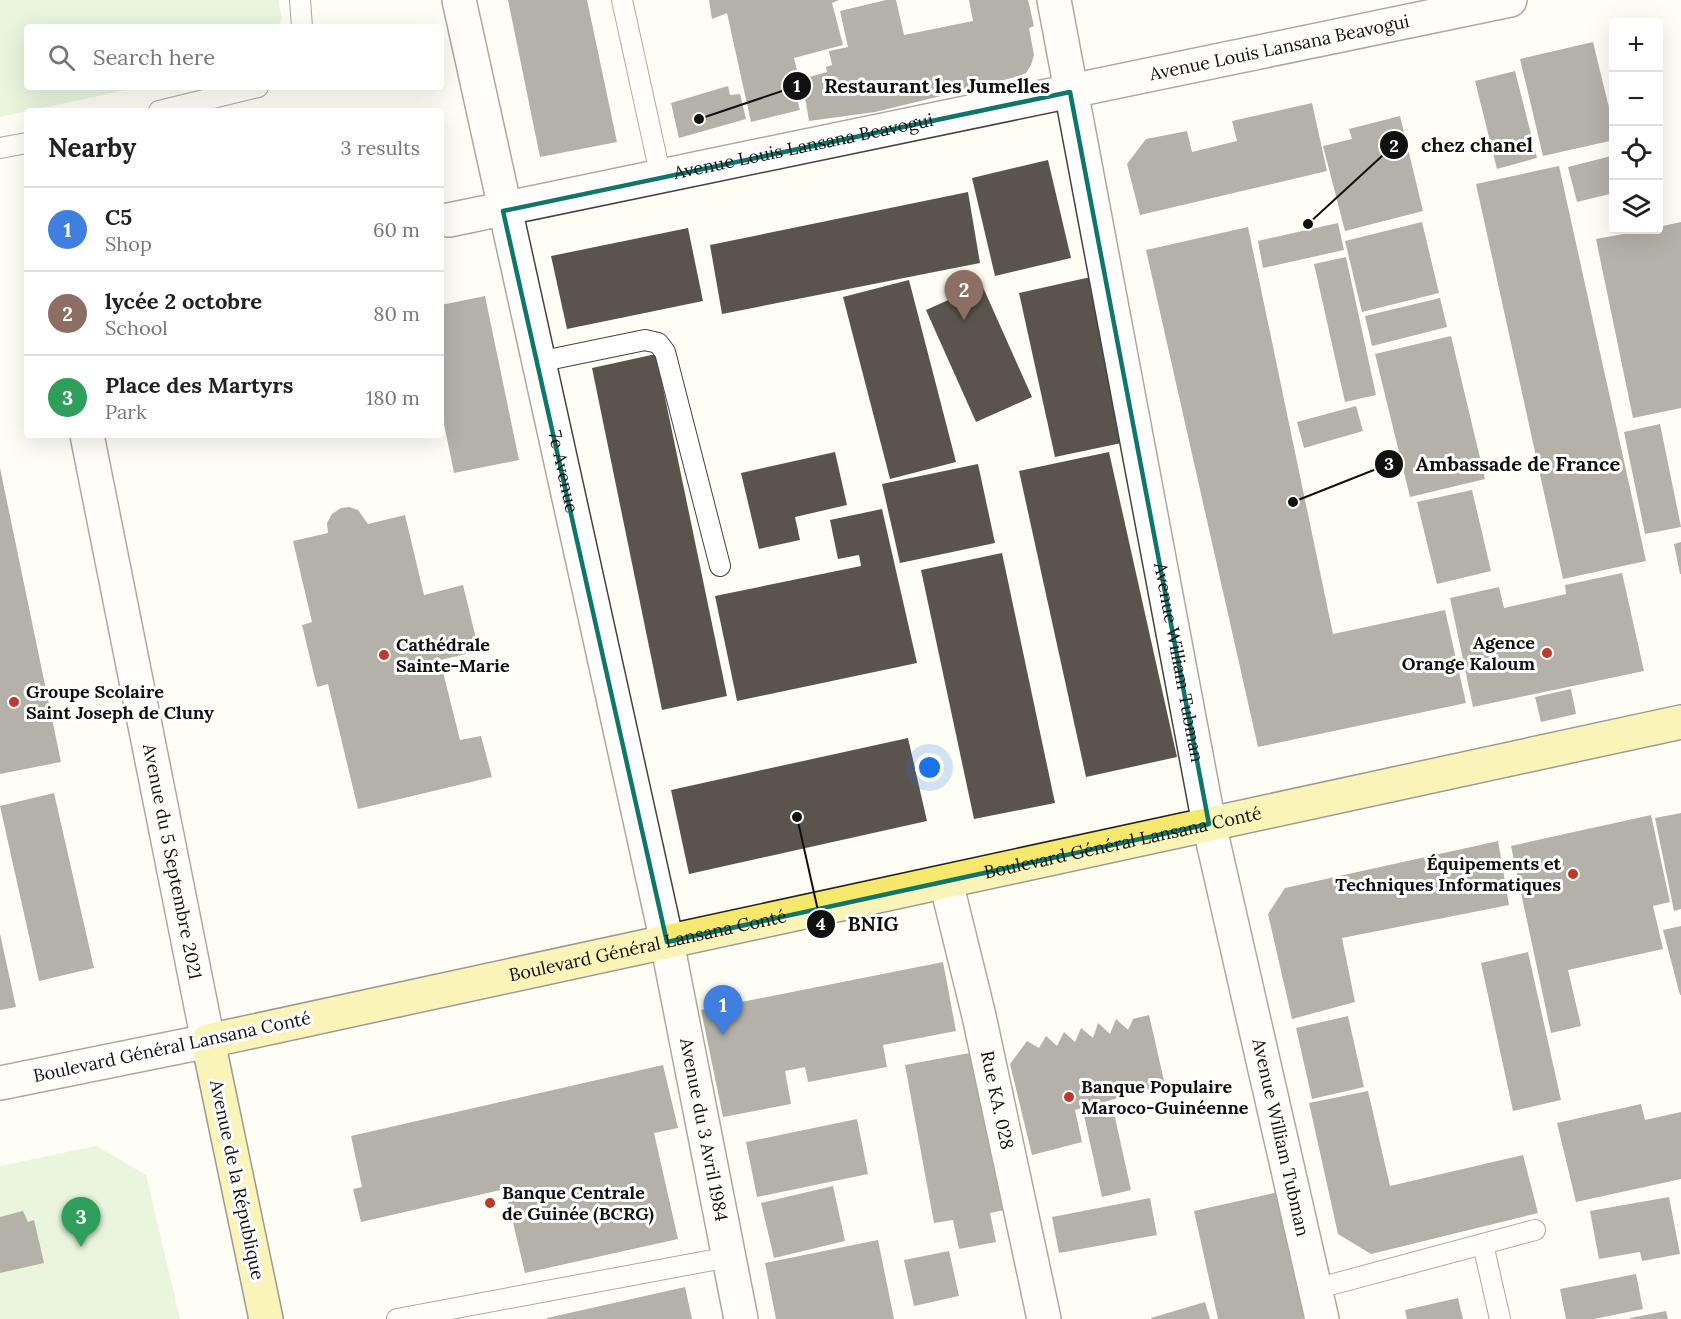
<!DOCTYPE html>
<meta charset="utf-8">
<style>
:root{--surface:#fff;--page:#f2f2f2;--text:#222;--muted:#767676;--line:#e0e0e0;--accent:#c13729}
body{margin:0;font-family:Lora,serif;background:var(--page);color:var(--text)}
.controls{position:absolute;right:18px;top:18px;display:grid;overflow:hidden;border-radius:6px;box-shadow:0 6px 24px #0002}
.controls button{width:54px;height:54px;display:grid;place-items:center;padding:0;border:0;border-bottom:2px solid var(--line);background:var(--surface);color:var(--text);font:30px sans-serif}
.you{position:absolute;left:930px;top:768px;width:21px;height:21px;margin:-15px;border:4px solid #fff;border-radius:50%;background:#1a73e8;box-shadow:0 0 0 9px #1a73e833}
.badge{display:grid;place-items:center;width:39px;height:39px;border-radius:50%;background:var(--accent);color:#fff;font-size:20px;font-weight:700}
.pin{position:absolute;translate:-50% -50px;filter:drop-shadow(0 2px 3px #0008)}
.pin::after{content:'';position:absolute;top:32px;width:21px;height:18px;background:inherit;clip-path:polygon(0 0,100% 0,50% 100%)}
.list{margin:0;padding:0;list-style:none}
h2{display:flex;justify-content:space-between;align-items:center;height:78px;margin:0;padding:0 24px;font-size:26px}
h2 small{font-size:20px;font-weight:400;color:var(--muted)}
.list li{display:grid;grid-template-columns:39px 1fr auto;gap:18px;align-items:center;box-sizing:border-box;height:84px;padding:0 24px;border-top:2px solid var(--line)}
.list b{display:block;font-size:22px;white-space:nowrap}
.list p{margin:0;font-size:20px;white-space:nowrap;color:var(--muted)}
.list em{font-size:20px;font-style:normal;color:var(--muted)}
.icon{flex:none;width:33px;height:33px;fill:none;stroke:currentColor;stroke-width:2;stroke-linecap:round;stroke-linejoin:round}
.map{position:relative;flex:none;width:1681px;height:1319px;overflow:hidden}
.search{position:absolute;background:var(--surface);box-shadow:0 6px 24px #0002;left:24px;top:24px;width:420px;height:66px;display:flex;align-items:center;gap:15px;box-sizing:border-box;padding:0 21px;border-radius:6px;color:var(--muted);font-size:22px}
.panel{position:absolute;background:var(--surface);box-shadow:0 6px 24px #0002;left:24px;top:108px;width:420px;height:330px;border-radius:6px}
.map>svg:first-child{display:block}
.green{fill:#cfeabe}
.building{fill:#5a544d}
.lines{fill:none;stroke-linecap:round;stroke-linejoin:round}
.service-casing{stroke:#444;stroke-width:22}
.minor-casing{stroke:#444;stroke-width:36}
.tertiary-casing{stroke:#444;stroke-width:36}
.primary-casing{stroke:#222;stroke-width:36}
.service{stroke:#fff;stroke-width:20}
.minor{stroke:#fff;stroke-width:33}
.tertiary{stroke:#fff;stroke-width:33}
.primary{stroke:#f6e86d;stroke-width:33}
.marked{fill:none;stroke:#0f766e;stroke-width:4.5;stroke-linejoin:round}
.poi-dot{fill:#c13729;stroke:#fff;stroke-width:2}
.labels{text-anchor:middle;stroke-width:6;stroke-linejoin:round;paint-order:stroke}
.street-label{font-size:18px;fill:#111;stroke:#fff}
.poi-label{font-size:18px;font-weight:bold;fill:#111;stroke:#fff;text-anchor:start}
.leader{fill:none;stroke:#111;stroke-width:2}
.callout-dot{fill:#111;stroke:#fff;stroke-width:2}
.mark-label{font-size:18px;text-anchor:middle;font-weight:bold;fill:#fff}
.callout-label{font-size:20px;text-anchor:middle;font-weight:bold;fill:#111;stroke:#fff;stroke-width:6;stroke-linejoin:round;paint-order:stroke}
</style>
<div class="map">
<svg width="1681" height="1319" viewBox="0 0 1681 1319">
<rect width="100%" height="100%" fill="#fffef5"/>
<!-- green -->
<g class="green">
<path d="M0,0h278l4,18 -4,9h-251v60h113l-140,30z"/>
<path d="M96,1146l50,29 34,144h-180v-153z"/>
</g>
<!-- building -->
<g class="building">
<path d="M508,0h79l30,142 -77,15z"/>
<path d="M709,0h130l-7,3 11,42 -49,13 8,33 -7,1 5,18 -49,12 -24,-109 -15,6z"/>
<path d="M886,0h10l8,35 69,-14 -4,-21h59l6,26 -5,2 5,27 -3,10 -5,8 -7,3 -57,15 -87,21 -66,9 -7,-42 25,-7 -1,-5 6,-2 -3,-14 19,-4 -8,-36z"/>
<path d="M1593,42l21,86v12l-71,16 -23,-97z"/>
<path d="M1515,71l22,87 -40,11 -22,-88z"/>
<path d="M728,86l2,9 10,-1 6,25 -67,19 -8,-35z"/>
<path d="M1312,103l15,68 -187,44 -13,-51 19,-25 41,-8 5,21 45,-11 -5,-20z"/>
<path d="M1400,116l23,95 -78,20 -22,-85 29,-7 -3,-10z"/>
<path d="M1611,156l3,37 -37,9 -9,-35z"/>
<path d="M1048,160l23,98 -76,18 -23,-98z"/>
<path d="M1559,166l87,395 -83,18 -87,-395z"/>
<path d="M968,192l12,71 -258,51 -12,-69z"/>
<path d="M1422,222l17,71 -77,19 -17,-71z"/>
<path d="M1681,222v186l-48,10 -37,-179 49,-9h13v-3z"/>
<path d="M1338,223l6,27 -81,18 -5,-27z"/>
<path d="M1248,227l85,407 112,-24 21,93 -208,44 -112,-497z"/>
<path d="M688,228l15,73 -136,28 -16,-73z"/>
<path d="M1346,257l30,138 -31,7 -31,-138z"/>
<path d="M1095,276l36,165 -76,16 -36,-164z"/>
<path d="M909,280l47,182 -66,17 -47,-182z"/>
<path d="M982,285l50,112 -56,25 -50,-112z"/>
<path d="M485,296l34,164 -65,13 -13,-64v-104z"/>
<path d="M1440,298l7,29 -75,19 -7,-30z"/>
<path d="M1451,336l34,143 -75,18 -35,-143z"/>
<path d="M656,354l71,342 -65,14 -70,-342z"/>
<path d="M1356,406l7,25 -59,17 -7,-26z"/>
<path d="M1660,424l21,103 -36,7 -21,-102z"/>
<path d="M835,452l12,53 -52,12 5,23 -41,9 -18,-76z"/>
<path d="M1109,452l68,305 -91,20 -67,-306z"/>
<path d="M978,464l17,79 -95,20 -18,-79z"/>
<path d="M0,468l61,294 -61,12z"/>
<path d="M1472,490l19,81 -54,13 -20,-82z"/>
<path d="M349,507l9,3 10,14 37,-9 19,80 39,-10 16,66 -39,9 20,80 21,-4 11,41 -134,32 -30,-125 -11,3 -15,-62 10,-3 -19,-81 35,-8 -1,-10 5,-9 9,-6z"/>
<path d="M882,509l35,154 -180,38 -22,-105 146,-30 -2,-11 -21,4 -8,-39z"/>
<path d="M1681,542v32h-1l-6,-30z"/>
<path d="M1002,553l53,250 -81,16 -53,-249z"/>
<path d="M1622,573l22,98 -171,36 -23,-109 49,-11 5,21 62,-14 -1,-9z"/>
<path d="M1571,689l5,25 -35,8 -6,-25z"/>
<path d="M908,738l19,83 -238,53 -18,-84z"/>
<path d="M54,793l40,175 -55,13 -39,-175z"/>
<path d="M1681,813v96l-7,2 -19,-93z"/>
<path d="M1651,815l19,87 -17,4 10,43 -95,21 13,56 -30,7 -40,-187z"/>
<path d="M1498,841l11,64 -167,33 13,64 -63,17 -24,-105 17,-26z"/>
<path d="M1681,926v69h-1l-17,-65z"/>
<path d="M0,934l16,73 -16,3z"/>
<path d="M1528,952l33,148 -48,11 -32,-148z"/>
<path d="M943,962l13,69 -73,14 4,22 -79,15 -3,-15 -20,4 6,33 -68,13 -22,-107z"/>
<path d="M1149,1015l16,70 -90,25 7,32 -50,13 -22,-91 17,-23 12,7 7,-12 11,10 7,-14 11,10 6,-14 12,10 5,-15 12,11 6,-15 12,11 5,-11z"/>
<path d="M1348,1016l16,71 -52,12 -16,-71z"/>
<path d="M975,1052l30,158 -15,3 6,29 -37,7 -6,-29 -19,3 -29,-158z"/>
<path d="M663,1065l15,63 -24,5 24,106 -153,34 -20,-84 -144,33 -8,-33 9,-2 -11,-51z"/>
<path d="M1368,1091l22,95 133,-31 15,58 -167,41 -33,-20 -29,-131z"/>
<path d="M1112,1104l19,86 -29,7 -19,-86z"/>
<path d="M1641,1104l4,16 36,-8v67l-105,23 -19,-79z"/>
<path d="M857,1119l11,55 -111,23 -11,-55z"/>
<path d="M833,1186l12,55 -71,17 -13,-55z"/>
<path d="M1287,1190l28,129h-97l-24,-108z"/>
<path d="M1669,1197l11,57 -38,7 -2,-9 -41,7 -9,-48z"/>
<path d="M1150,1198l7,37 -98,18 -7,-36z"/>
<path d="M23,1211l5,11 6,-2 10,43 -44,10v-56z"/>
<path d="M878,1240l16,79h-118l-11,-56z"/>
<path d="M949,1251l10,45 -45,10 -10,-46z"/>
<path d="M1636,1274l7,35 -49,10h-28l-6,-30z"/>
<path d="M685,1287l7,32h-145v-1z"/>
<path d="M1458,1298l5,21h-56l-2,-9z"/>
<path d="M1205,1302l5,17h-59v-1z"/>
<path d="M1666,1311l2,8h-38v-1z"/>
</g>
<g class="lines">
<defs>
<g id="service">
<path d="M300,0l2,27"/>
<path d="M622,0l39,178"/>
<path d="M159,111l99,-24"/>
<path d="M0,148l27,-5"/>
<path d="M538,362l107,-22 13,3 7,9 55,214"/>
<path d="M1483,1244l17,75"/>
<path d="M1315,1289l220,-59"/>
<path d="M397,1319l332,-62"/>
</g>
<g id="minor">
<path id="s1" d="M459,0l208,942 74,377"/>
<path id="s2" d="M1054,0l155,824 113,495"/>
<path id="s3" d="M449,220l1061,-220"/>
<path id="s4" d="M87,435l121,606"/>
<path id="s5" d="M946,882l33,134 65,303"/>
</g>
<path id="tertiary" d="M0,1083l208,-42"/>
<g id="primary">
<path id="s6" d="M266,1319l-58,-278 1473,-319"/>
</g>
</defs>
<!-- service casing -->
<use href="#service" class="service-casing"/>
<!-- minor casing -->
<use href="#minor" class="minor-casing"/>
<!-- tertiary casing -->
<use href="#tertiary" class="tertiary-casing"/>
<!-- primary casing -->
<use href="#primary" class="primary-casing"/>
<!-- service -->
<use href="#service" class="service"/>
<!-- minor -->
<use href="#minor" class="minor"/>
<!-- tertiary -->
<use href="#tertiary" class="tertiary"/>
<!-- primary -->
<use href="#primary" class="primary"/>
</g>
<!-- marked area -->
<path d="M0 0H1681V1319H0ZM1070,92l139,732 -542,118 -164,-731z" fill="#fffef5" fill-opacity=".55" fill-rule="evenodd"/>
<path class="marked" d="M1070,92l139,732 -542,118 -164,-731z"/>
<!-- markers -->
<g class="poi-dot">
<circle cx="1547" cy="653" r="6"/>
<circle cx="384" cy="655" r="6"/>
<circle cx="14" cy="702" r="6"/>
<circle cx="1573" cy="874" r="6"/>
<circle cx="1069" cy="1097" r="6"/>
<circle cx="490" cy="1203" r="6"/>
</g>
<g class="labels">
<!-- street labels -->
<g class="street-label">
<text dy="6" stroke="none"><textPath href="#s3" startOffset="848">Avenue Louis Lansana Beavogui</textPath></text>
<text dy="6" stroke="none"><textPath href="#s3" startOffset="362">Avenue Louis Lansana Beavogui</textPath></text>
<text dy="6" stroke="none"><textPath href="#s1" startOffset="483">7e Avenue</textPath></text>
<text dy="6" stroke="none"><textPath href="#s2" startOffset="674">Avenue William Tubman</textPath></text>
<text dy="6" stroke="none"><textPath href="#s6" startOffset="1220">Boulevard Général Lansana Conté</textPath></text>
<text dy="6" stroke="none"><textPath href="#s4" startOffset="435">Avenue du 5 Septembre 2021</textPath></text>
<text dy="6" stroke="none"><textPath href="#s6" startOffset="734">Boulevard Général Lansana Conté</textPath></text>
<text transform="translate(172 1047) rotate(-12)" y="6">Boulevard Général Lansana Conté</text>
<text dy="6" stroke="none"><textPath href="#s5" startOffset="224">Rue KA. 028</textPath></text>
<text dy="6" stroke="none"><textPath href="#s1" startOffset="1156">Avenue du 3 Avril 1984</textPath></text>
<text dy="6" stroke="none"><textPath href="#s2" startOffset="1160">Avenue William Tubman</textPath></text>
<text transform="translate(237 1180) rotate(78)" y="6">Avenue de la République</text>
</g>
<!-- poi labels -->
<g class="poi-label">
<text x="1535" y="649" text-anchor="end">Agence<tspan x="1535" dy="21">Orange Kaloum</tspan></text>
<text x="396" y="651">Cathédrale<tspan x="396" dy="21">Sainte-Marie</tspan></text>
<text x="26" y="698">Groupe Scolaire<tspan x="26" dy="21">Saint Joseph de Cluny</tspan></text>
<text x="1561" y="870" text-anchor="end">Équipements et<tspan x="1561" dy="21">Techniques Informatiques</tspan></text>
<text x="1081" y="1093">Banque Populaire<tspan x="1081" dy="21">Maroco-Guinéenne</tspan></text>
<text x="502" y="1199">Banque Centrale<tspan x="502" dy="21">de Guinée (BCRG)</tspan></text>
</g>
</g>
<!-- callouts -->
<path class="leader" d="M699 119L797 86M1308 224L1394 145M1293 502L1389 464M797 817L821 924"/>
<g class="callout-dot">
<circle cx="699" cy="119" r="6"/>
<circle cx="1308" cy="224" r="6"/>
<circle cx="1293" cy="502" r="6"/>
<circle cx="797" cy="817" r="6"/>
<circle cx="797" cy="86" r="15"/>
<circle cx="1394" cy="145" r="15"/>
<circle cx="1389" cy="464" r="15"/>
<circle cx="821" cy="924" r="15"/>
</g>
<g class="mark-label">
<text x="797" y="92">1</text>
<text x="1394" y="152">2</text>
<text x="1389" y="470">3</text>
<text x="821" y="930">4</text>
</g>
<g class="callout-label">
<text x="937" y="93">Restaurant les Jumelles</text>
<text x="1477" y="152">chez chanel</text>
<text x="1518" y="471">Ambassade de France</text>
<text x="873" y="931">BNIG</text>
</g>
</svg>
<div class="controls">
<button>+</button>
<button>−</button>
<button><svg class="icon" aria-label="locate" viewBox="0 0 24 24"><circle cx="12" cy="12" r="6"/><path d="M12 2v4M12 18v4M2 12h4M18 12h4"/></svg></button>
<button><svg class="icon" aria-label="layers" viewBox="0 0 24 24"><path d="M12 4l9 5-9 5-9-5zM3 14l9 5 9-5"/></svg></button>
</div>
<div class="you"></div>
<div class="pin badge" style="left:723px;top:1035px;background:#3f7fe0">1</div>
<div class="pin badge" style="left:964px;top:320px;background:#8d6e63">2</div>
<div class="pin badge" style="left:81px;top:1247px;background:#2e9e5b">3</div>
<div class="search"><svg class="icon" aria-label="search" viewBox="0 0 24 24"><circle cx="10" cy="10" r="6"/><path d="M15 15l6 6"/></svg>Search here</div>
<section class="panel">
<h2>Nearby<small>3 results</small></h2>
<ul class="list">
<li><span class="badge" style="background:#3f7fe0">1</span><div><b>C5</b><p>Shop</p></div><em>60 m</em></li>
<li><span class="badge" style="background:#8d6e63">2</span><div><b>lycée 2 octobre</b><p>School</p></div><em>80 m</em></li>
<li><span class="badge" style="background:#2e9e5b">3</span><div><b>Place des Martyrs</b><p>Park</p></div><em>180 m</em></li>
</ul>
</section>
</div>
